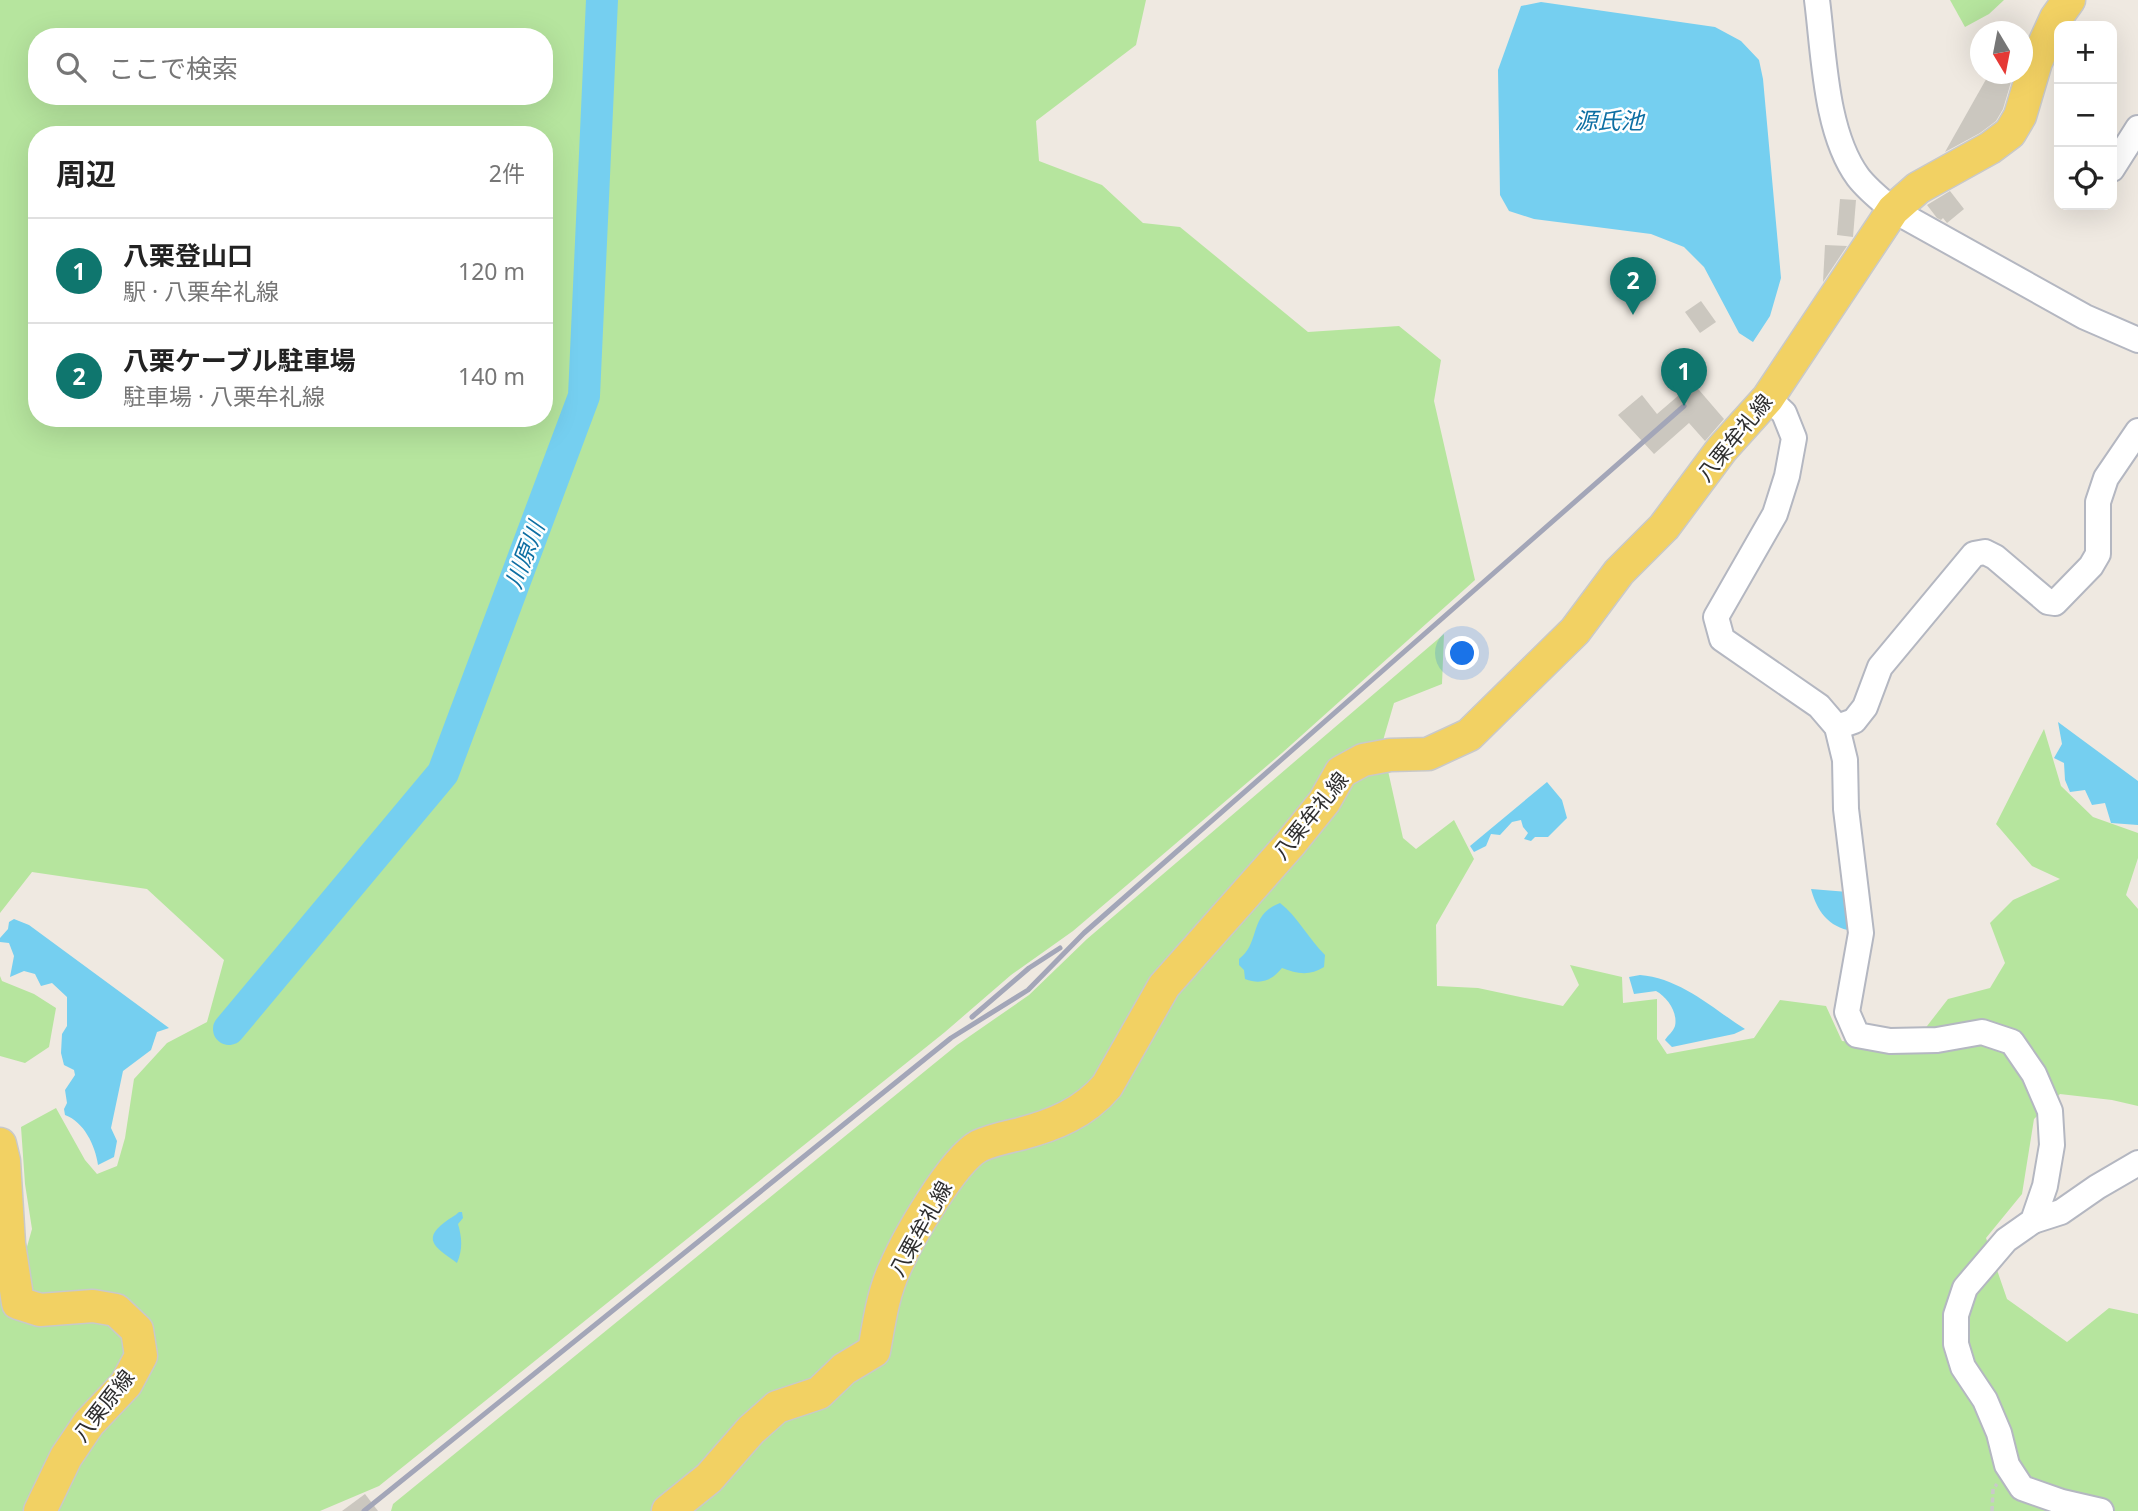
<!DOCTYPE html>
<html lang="ja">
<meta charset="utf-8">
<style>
:root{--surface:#fff;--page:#f2f2f2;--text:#222;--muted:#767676;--line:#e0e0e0;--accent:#0f766e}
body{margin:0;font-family:"Noto Sans","Noto Sans JP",sans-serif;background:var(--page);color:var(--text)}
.controls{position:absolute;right:21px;top:21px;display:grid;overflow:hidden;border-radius:14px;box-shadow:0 7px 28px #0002}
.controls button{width:63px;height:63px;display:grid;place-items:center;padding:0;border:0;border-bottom:2px solid var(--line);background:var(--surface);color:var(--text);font:35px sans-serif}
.compass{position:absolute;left:1970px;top:21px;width:63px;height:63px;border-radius:50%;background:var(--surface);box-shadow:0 7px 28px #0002;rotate:170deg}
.you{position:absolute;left:1463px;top:654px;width:24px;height:24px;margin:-18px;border:5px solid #fff;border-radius:50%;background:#1a73e8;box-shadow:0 0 0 10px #1a73e833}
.badge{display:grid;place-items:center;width:46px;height:46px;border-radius:50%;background:var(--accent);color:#fff;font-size:23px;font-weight:700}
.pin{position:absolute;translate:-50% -58px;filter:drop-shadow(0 2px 4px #0008)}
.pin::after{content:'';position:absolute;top:37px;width:24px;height:21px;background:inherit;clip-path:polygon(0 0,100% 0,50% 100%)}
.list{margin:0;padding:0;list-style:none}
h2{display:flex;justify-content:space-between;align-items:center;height:91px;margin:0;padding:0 28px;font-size:30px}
h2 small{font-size:23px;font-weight:400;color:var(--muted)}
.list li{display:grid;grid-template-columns:46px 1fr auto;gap:21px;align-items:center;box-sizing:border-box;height:105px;padding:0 28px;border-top:2px solid var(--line)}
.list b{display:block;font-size:26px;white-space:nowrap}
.list p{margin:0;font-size:23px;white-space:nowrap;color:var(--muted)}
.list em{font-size:23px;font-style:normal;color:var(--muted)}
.icon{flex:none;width:38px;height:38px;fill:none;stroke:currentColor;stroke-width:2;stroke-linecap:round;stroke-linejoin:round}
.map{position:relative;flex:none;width:2138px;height:1511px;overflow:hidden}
.search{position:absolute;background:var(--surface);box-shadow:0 7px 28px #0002;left:28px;top:28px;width:525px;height:77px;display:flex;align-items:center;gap:18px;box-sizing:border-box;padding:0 24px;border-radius:28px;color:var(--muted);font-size:26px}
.panel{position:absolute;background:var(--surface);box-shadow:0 7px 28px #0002;left:28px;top:126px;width:525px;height:301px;border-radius:28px}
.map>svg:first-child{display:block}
.green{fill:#b6e59e;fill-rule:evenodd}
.water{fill:#75cff0}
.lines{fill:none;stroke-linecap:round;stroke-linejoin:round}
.river{stroke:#75cff0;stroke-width:32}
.building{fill:#cbc7bf}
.minor-casing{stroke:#b4b7c1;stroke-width:28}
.major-casing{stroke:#c9c9c9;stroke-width:35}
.path{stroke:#c9c9c9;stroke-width:3.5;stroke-dasharray:5 3.5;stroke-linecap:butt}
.minor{stroke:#fff;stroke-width:24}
.major{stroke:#f2d163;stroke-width:32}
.rail{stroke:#a3a6b8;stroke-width:5}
.labels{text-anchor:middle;stroke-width:5;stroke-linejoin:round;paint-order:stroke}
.street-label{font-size:21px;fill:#2e2e2e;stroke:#fff}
.water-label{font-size:23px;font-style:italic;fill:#0d6fa3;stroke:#fff}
</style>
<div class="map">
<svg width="2138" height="1511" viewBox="0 0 2138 1511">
<rect width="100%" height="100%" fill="#efe9e1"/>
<!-- green -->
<g class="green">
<path d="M0,0h1146l-10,45 -100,76 3,40 63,24 41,38 37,4 128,105 91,-6 42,34 -7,41 41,179 -193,173 -209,178 -62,44 -66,57 -566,454 -59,25h-320v-247l23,-3 9,-32 -7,-45 -4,-57 35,-19 29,52 12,14 20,-8 8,-28 9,-59 33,-36 40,-21 17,-62 -77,-71 -115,-17 -32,41zM37,37h507v59h-507zM37,135h507v283h-507z"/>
<path d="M1950,0h54l-15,14 -24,13z"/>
<path d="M1444,634l-2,50 -48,19 -12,41 21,94 13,11 38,-29 20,39 -38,66 1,61 41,2 85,18 16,-21 -9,-20 52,12 1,26 34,-4v40l10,15 87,-16 26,-38 46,6 16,35 68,7 38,-49 42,-11 15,-25 -15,-40 23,-23 47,-21 -28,-13 -36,-42 48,-95 17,57 32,31 45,16v25l-12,37 12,14v197l-26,-6 -52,-6 -26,25 -12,75 -36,44 21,61 60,43 42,-34 29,6v197h-1747l2,-7 564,-459 72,-50 58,-56z"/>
<path d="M0,976l2,5 32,13 22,14 -7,39 -24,16 -25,-7z"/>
</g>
<!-- water -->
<g class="water">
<path d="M1541,2l174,25 26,14 18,19 4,19 18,199 -11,38 -17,26 -14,-9 -35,-66 -20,-20 -33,-13 -117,-15 -25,-8 -9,-16 -2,-125 23,-64z"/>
<path d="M2058,722l80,59v44l-27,-2 -6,-20 -13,2 -7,-15 -15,2 -5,-12 -1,-17 -10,-5 8,-14z"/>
<path d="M1547,782l15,18 5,18 -19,19h-13l-4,4 -7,-2 4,-6 -5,-6 -2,-7 -9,2 -12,13 -9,-1 -5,12 -12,6 -4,-6z"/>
<path d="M1811,889l37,3 4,39c-24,-4 -35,-20 -41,-42z"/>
<path d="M1280,903c17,13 29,36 45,52l-1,12c-14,9 -27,7 -42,1 -11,13 -21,17 -37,11l-1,-9 -5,-5v-6c22,-16 9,-44 41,-56z"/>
<path d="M14,919l15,6 140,103 -12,4 -6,18 -28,21 -12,57 6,13 -3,16 -16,8c-3,-20 -14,-43 -33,-50l-1,-6 3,-6 -2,-13 10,-15 -1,-5 -10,-5 -3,-12 1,-19 5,-8v-29l-15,-14 -11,3 -6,-12 -11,-3 -14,6 4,-21 -5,-13 -9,-1v-4l8,-9 1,-7z"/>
<path d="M1640,975c40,3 72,33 105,54l-11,5 -62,13 -7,-7c3,-5 8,-8 10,-14 3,-14 -8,-29 -19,-35l-22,3 -5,-17z"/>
<path d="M459,1212h3l1,6 -5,6c4,14 5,25 -1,39 -17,-13 -38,-22 -12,-41 5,-4 10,-6 14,-10z"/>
</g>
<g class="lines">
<!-- river -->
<path class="river" d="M229,1029l214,-256 141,-377 18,-396"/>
</g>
<!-- building -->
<g class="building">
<path d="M1989,74h8l14,8 -8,27 -7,12 -16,12 -35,19z"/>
<path d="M1950,191l14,18 -17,14 -4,-5 -2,2 -4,-2 -10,-13z"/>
<path d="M1840,199l16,1 -3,37 -16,-2z"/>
<path d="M1825,245l22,1 -24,36z"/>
<path d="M1701,301l15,21 -16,11 -15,-21z"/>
<path d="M1693,383l31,36 -19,22 -16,-18 -35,31 -36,-39 24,-20 15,19z"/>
<path d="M365,1494l13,17h-36z"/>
</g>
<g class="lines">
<defs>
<g id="minor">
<path d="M1817,0c7,54 8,132 41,177 10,13 23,23 35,33l192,107 53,23"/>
<path d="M2112,169l26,-41"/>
<path d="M1768,398l16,15 10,25 -7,38 -12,38 -59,103 6,22 97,67 18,21 8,33 1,49 15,124 -14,79 10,23 33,6 47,-1 45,-8 30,10 22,32 16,37 2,34 -7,41 -12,35 -27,19 -41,48 -9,27v29l7,23 22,33 14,33 8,32 15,23 40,14 39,9"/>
<path d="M1837,727l17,-6 11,-14 15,-40 94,-113 11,-2 10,5 53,45 7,1 36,-37 7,-12v-52l8,-24 32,-47"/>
<path d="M2033,1221l28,-9 36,-25 41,-24"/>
</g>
<g id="major">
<path d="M0,1144l4,17 5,83 9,59 22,7 53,-4 23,4 21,20 4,26 -15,28 -37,39 -23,34 -26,54"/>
<path d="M668,1511l41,-33 42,-48 26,-23 42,-14 25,-24 30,-18c5,-28 9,-58 21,-83 13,-30 57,-107 84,-122 13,-6 28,-9 41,-12 34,-9 64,-21 87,-48l57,-100 126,-142 34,-42 17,-30 22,-12 27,-5 38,-1 41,-19 106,-104 44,-59 45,-45 58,-78 46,-51 125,-188 25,-22 72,-40 20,-15 10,-17 16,-54 20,-44 13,-18"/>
</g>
</defs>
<!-- minor casing -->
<use href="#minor" class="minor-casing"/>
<!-- major casing -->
<use href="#major" class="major-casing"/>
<!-- path -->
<path class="path" d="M1992,1511l1,-22 4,-5"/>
<!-- minor -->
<use href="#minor" class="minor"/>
<!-- major -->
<use href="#major" class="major"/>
<!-- rail -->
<g class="rail">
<path d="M972,1017l57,-49 31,-20"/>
<path d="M364,1511l587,-473 77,-48 56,-57 600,-527"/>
</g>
</g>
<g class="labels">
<!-- street labels -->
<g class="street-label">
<text transform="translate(1735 438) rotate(-51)" y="7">八栗牟礼線</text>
<text transform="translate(1311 816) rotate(-51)" y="7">八栗牟礼線</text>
<text transform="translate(921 1229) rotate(-61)" y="7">八栗牟礼線</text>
<text transform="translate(104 1406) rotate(-52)" y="7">八栗原線</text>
</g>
<!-- water labels -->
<g class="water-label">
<text x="1609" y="129">源氏池</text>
<text transform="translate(525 555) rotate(-69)" y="8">川原川</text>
</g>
</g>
</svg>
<div class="controls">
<button>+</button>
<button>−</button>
<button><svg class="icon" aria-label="locate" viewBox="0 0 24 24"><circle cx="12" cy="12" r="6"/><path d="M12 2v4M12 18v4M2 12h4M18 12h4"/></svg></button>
</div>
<svg class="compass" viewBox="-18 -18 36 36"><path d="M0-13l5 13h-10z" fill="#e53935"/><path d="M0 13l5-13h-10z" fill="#767676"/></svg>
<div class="you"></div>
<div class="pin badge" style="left:1684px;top:406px">1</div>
<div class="pin badge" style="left:1633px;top:315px">2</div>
<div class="search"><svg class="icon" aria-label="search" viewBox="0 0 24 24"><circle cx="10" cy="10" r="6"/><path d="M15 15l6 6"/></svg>ここで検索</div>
<section class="panel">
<h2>周辺<small>2件</small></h2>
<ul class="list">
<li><span class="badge">1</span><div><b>八栗登山口</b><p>駅 · 八栗牟礼線</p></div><em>120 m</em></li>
<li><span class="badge">2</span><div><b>八栗ケーブル駐車場</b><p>駐車場 · 八栗牟礼線</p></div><em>140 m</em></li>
</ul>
</section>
</div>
